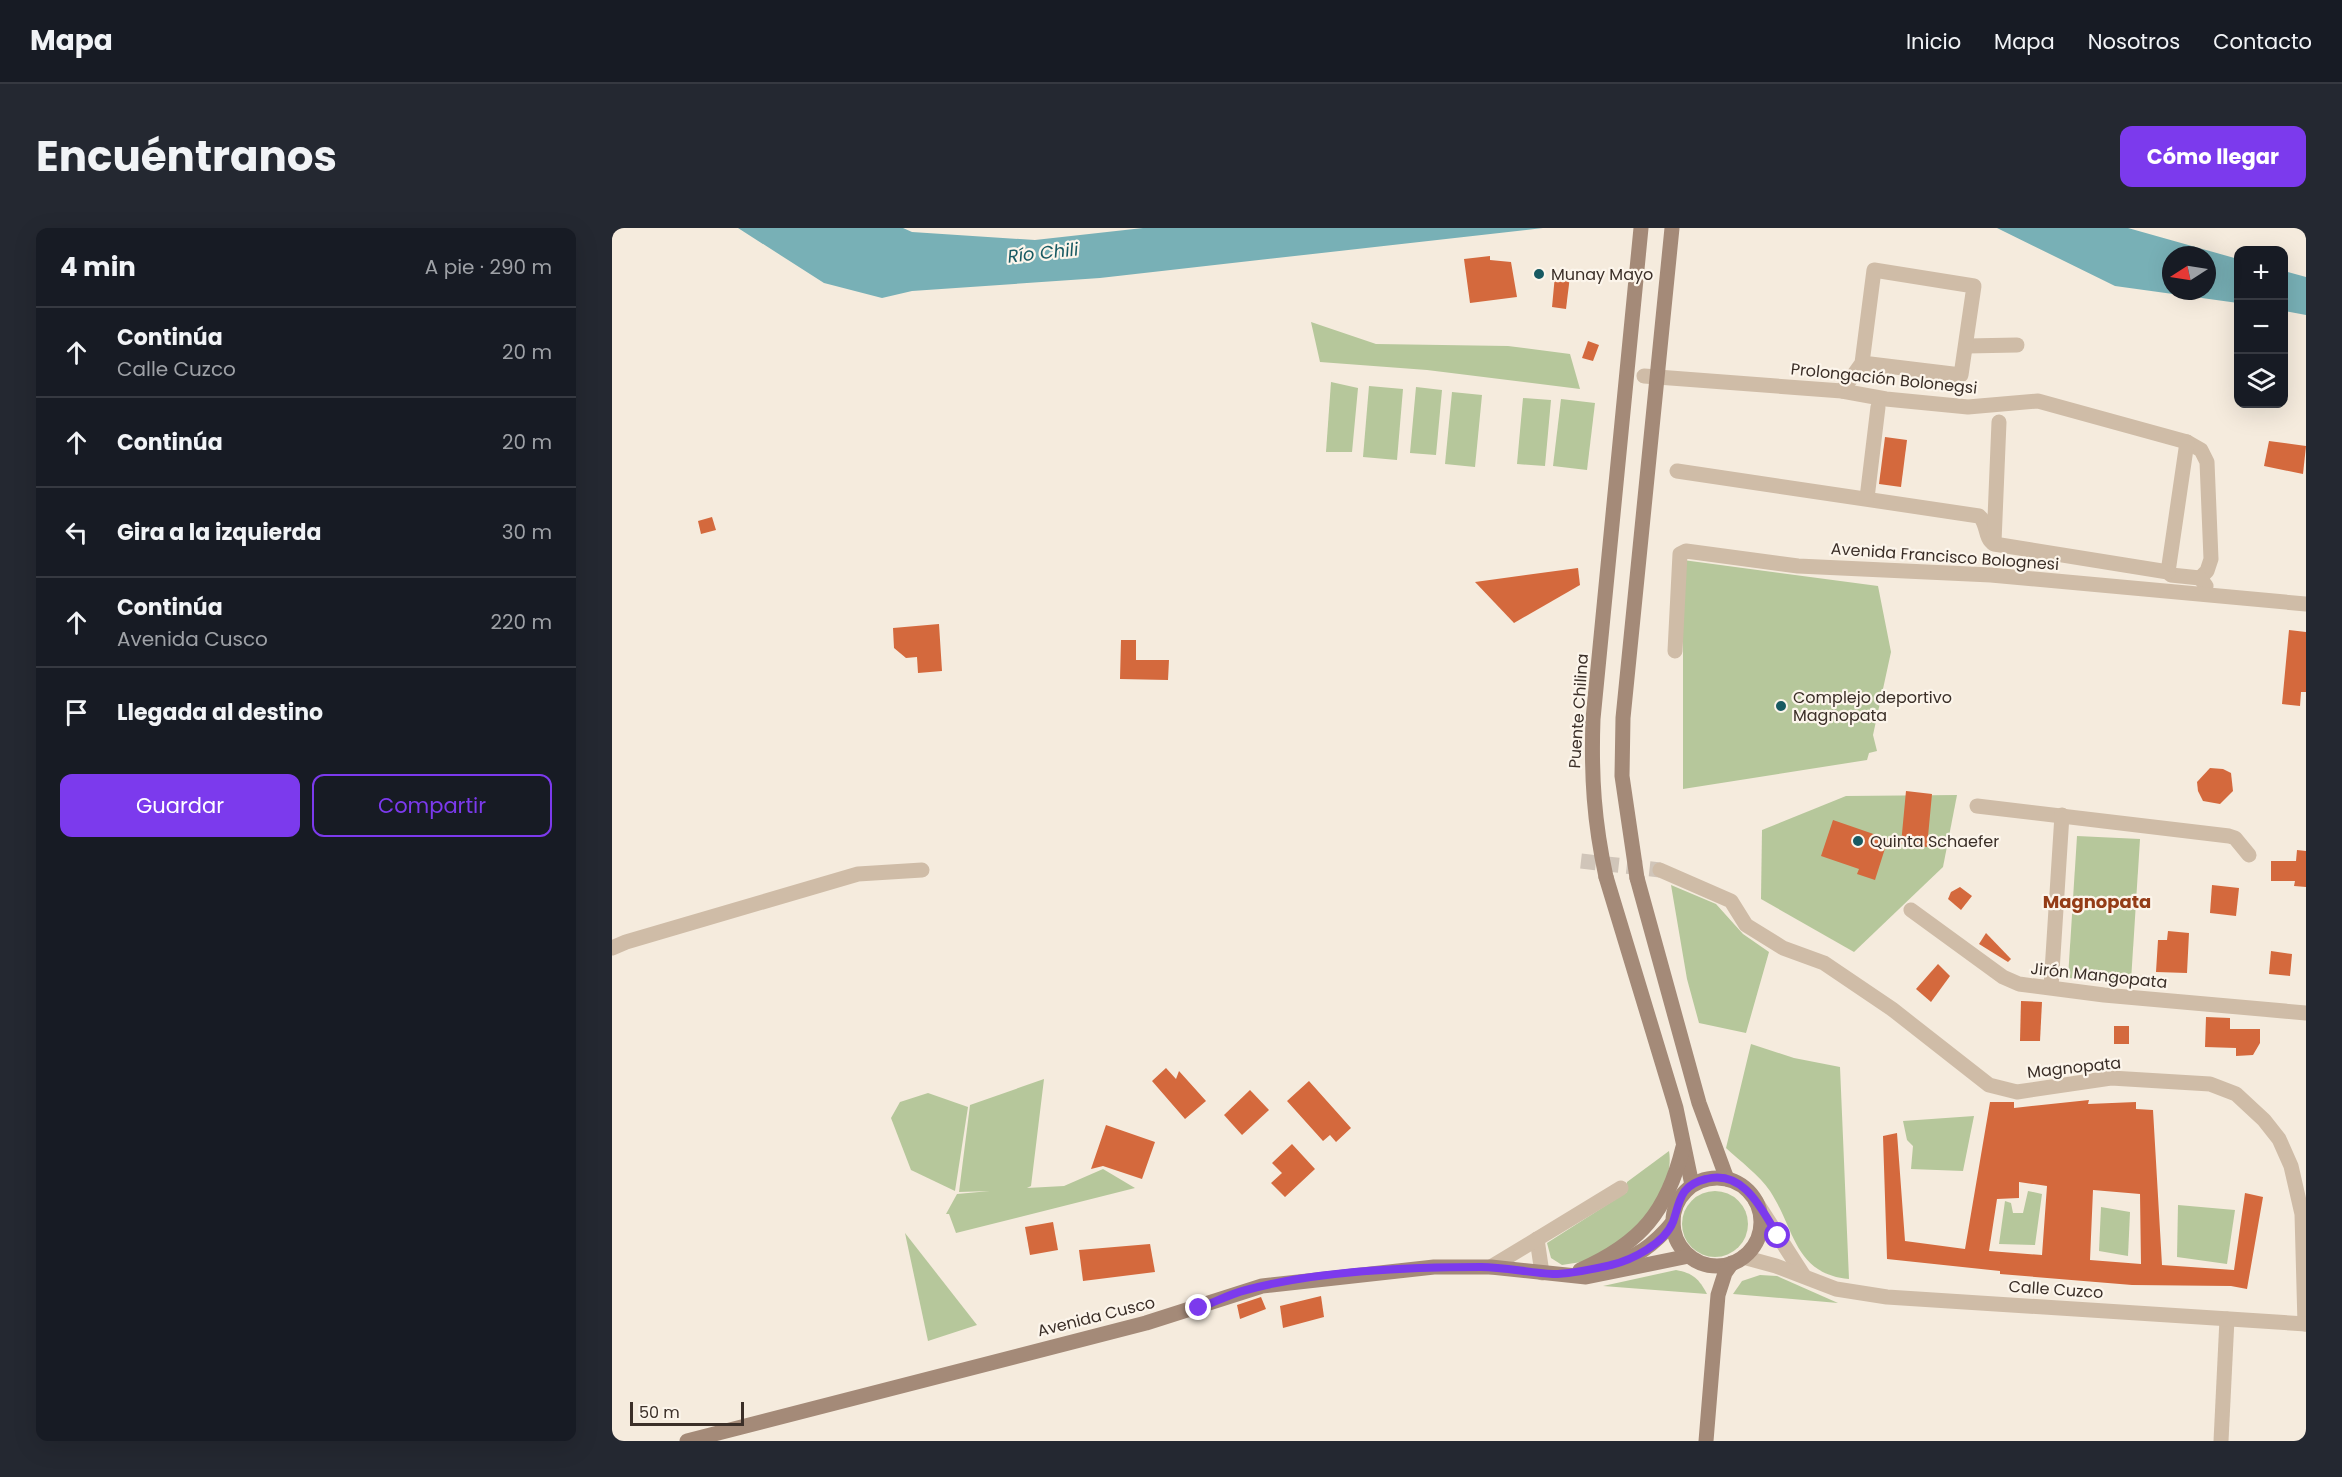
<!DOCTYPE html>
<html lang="es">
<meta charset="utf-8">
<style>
:root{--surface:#171b24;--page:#242831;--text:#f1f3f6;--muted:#9ea1a6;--line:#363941;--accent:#7c3aed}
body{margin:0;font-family:Poppins,sans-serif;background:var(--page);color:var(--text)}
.controls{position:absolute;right:18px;top:18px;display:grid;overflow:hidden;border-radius:12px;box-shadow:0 6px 24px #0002}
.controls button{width:54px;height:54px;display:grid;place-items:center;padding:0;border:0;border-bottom:2px solid var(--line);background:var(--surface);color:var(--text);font:30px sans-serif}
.compass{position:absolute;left:1550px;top:18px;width:54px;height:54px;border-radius:50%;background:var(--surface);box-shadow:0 6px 24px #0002;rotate:258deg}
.scale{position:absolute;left:18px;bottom:15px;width:114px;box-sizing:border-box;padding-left:6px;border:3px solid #3b2f28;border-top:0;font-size:16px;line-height:21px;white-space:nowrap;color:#3b2f28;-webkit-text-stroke:4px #fcf5eb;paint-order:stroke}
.stop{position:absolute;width:18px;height:18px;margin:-14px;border:4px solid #7c3aed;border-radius:50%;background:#fff}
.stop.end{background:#7c3aed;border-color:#fff;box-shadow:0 2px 6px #0008}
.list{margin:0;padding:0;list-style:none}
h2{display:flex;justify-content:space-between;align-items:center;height:78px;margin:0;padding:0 24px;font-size:26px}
h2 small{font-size:20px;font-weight:400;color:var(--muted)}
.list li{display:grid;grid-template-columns:39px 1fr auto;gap:18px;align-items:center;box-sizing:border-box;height:90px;padding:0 24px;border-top:2px solid var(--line)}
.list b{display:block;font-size:22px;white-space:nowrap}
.list p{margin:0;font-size:20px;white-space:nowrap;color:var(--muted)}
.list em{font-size:20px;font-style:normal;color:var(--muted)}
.actions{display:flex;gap:12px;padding:18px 24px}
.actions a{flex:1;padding:14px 0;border:2px solid var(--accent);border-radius:12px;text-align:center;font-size:21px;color:var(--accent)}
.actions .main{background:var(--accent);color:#fff}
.icon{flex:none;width:33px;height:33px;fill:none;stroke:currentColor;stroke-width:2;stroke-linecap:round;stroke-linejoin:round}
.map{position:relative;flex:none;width:1694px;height:1213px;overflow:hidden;border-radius:12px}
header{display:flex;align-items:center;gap:36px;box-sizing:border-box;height:84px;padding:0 30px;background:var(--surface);border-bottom:2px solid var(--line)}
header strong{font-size:28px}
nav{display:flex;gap:33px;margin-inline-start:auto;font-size:21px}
.intro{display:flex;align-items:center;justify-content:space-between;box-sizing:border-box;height:144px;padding:0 36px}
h1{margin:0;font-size:42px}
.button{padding:15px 27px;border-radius:12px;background:var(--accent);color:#fff;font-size:21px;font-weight:700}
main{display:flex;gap:36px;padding:0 36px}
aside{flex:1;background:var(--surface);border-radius:12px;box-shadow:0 6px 24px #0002}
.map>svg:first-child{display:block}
.green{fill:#b6c79b}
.water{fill:#78b0b6;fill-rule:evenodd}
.building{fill:#d4693d;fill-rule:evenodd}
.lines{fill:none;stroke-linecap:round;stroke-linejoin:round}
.minor-tunnel{stroke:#d0c5b9;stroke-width:15;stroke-dasharray:15 8;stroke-linecap:butt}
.minor{stroke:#cfbca7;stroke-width:15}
.tertiary{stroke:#cfbca7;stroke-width:15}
.secondary{stroke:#a48a78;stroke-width:15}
.secondary-bridge{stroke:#a48a78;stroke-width:15}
.route{stroke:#7c3aed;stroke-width:8}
.poi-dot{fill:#185a62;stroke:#fcf5eb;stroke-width:2}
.labels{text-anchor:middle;stroke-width:4.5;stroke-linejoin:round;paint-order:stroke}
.poi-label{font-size:16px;fill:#3b2f28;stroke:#fcf5eb;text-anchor:start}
.street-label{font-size:16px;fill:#3b2f28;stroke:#fcf5eb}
.water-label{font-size:18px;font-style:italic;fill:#185a62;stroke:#fcf5eb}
.neighbourhood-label{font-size:18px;font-weight:bold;fill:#943c17;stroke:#fcf5eb}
</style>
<header>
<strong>Mapa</strong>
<nav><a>Inicio</a><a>Mapa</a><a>Nosotros</a><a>Contacto</a></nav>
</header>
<div class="intro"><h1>Encuéntranos</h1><a class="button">Cómo llegar</a></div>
<main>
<aside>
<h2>4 min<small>A pie · 290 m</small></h2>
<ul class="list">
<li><svg class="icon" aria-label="ahead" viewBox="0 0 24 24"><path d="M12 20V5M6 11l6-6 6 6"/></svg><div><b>Continúa</b><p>Calle Cuzco</p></div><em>20 m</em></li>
<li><svg class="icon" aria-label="ahead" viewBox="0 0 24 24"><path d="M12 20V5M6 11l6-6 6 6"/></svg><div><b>Continúa</b></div><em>20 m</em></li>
<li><svg class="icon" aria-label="left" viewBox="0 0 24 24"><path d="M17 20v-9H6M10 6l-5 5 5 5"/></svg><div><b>Gira a la izquierda</b></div><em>30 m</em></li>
<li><svg class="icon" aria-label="ahead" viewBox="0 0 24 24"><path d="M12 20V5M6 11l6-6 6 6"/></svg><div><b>Continúa</b><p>Avenida Cusco</p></div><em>220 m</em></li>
<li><svg class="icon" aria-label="arrive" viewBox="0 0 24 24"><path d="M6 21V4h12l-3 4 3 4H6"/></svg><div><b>Llegada al destino</b></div></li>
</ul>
<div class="actions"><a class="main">Guardar</a><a>Compartir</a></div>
</aside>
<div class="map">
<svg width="1694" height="1213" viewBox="0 0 1694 1213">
<rect width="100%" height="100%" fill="#f5ebdd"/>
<!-- green -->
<g class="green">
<path d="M699,94l65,22 132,2 62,8 10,35 -153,-19 -107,-8z"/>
<path d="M719,154l27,6 -6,64h-26z"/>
<path d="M757,158l34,3 -6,71 -34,-3z"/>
<path d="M804,159l26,3 -6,65 -26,-2z"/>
<path d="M840,164l30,3 -7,72 -30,-3z"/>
<path d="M911,170l28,2 -6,66 -28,-2z"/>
<path d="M949,171l34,4 -8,67 -34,-4z"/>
<path d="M1071,332l195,26 13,66 -18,83 4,16 -8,2 -2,7 -184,29z"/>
<path d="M1345,567l-14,72 -89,85 -93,-53 1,-69 84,-34z"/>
<path d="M1465,608l63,3 -9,142 -63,-3z"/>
<path d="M1059,657l45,19 27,30 26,18 -23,81 -47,-10 -12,-44z"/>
<path d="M1139,816l43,14 46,9 9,212c-55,-5 -54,-50 -79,-88 -11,-16 -30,-30 -44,-43z"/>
<path d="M432,851l-13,107 -4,2 37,-2 39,-17 32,19 -179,45 -7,-19h-3l11,-20 33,-3 -31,1 11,-87z"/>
<path d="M316,865l40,14 -13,84 -44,-21 -20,-52 9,-16z"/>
<path d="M1362,888l-11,55 -52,-2 2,-23 -6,-6 -4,-19z"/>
<path d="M1057,923c7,40 -38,94 -75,108 -10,3 -22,4 -32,6l-11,-7 -4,-15 80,-51v-10z"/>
<circle cx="1103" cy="996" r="33"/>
<path d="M1416,963l14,3 -7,51 -36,-1 6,-43 6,2 2,10h10z"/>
<path d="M1566,977l57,5 -8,54 -50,-7z"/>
<path d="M1489,979l29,5 -2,44 -29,-5z"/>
<path d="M293,1005l72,92 -49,16z"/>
<path d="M1064,1042c17,3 23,9 31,24l-104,-8z"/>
<path d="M1148,1047l17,1 61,27 -105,-9 9,-13z"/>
</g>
<!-- water -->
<g class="water">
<path d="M126,0h165l9,4 123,8 108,-12h400l-443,50 -188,13 -30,7 -58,-15z"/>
<path d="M1385,0h131l110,31v44l-123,-17zM1559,27h36v36h-36z"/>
<path d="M1672,43l22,6v38l-22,-4z"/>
</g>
<!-- building -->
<g class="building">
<path d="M878,28v4l21,2 6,35 -47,6 -6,-44z"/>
<path d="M943,47l15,1 -4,33 -14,-2z"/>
<path d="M976,113l11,4 -6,16 -11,-3z"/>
<path d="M1273,209l22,3 -6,47 -22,-3z"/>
<path d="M1657,213l37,5 -3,28 -39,-8z"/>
<path d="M100,289l4,13 -15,4 -3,-13z"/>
<path d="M966,340l2,17 -66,38 -39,-41z"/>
<path d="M327,396l3,47 -24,2 -1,-16 -11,1 -12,-10 -1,-20z"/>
<path d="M1677,402l17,2v60h-5l-1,14 -18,-2z"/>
<path d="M509,412h15v20h33l-1,20 -48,-1z"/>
<path d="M1598,540l13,1 8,4 2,18 -13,13 -17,-3 -5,-10 -1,-9z"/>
<path d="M1294,563l26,3 -5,53 -26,-3z"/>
<path d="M1221,592l55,19 -13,41 -18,-6 2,-5 -38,-13z"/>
<path d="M1685,622l9,1v36l-12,-1 1,-5h-24v-20h25z"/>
<path d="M1600,657l27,3 -3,28 -26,-3z"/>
<path d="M1348,659l12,9 -11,14 -13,-11 3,-7z"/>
<path d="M1556,703l21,2 -2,40 -31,-1 2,-32h9z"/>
<path d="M1374,705l25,26 -3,3 -29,-18z"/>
<path d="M1659,723l21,3 -2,22 -21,-2z"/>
<path d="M1326,736l12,12 -19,26 -15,-13z"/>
<path d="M1409,773l21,1 -2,39h-20z"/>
<path d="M1594,789l24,1v11h30v14l-7,12 -17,1v-8l-31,-1z"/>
<rect x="1502" y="798" width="15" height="18"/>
<path d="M554,840l10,11 3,-8 27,30 -21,18 -33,-38z"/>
<path d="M697,853l42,47 -15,14 -6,-7 -7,6 -36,-40z"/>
<path d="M638,862l19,20 -27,25 -18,-20z"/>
<path d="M1477,872l-1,4 48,-2v7l17,1 9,155 72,5 11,-77 18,4 -16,92 -16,-3 -99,-1 -132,-11v-3l-113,-12 -4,-123 14,-3 8,108 60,8 25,-147h24v6zM1407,954l28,4 -5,69 -53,-4 8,-52 22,-1zM1481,962l47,4 1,70 -51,-4z"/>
<path d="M494,897l49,17 -13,37 -39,-13 -12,3z"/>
<path d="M680,916l23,25 -30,28 -14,-14 11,-10 -10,-10z"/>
<path d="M441,994l5,28 -28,5 -5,-28z"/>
<path d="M538,1016l5,28 -72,9 -4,-31z"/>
<path d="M709,1068l3,21 -41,11 -3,-22z"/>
<path d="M649,1069l5,12 -26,10 -3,-14z"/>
</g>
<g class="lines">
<!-- minor-tunnel -->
<path class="minor-tunnel" d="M969,633l79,9"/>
<!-- minor -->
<g class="minor">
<path d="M1355,118l50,-1"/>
<path d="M1032,148l198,15 44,8 82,8 70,-6 149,41 14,8 6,12 4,97 -4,12 -7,7"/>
<path d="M1230,163l20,-28 12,-93 100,16 -13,89 -99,-12"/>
<path d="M1575,214l-19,130 3,3 29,3 6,8"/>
<path d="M1065,243l302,45c9,7 5,22 15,28l174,28"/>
<path d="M1255,270l11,-91"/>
<path d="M1382,314l5,-120"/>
<path d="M1063,423l5,-97 6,-3 112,15 193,9 315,29"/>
<path d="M1365,578l252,30 6,2 14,17"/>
<path d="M1048,642l71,31 15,24 37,23 41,15 68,46 97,76 28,7 94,-14 99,6 26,10 28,26 15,19 12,27 11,48 3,110"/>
<path d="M1299,682l92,67 16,7 85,11 202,18"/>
<path d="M0,720l14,-6 232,-68 64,-4"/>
<path d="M1439,759l11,-172"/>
<path d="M925,1011l5,34"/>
<path d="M879,1039l130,-79"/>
<path d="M1609,1213l6,-122"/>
</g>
<!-- tertiary -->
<g class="tertiary">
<path d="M1143,972l49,76"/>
<path d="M1131,1029l33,9 60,23 51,8 419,27"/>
</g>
<!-- secondary -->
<g class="secondary">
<path d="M994,649l70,231 16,77"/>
<path d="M1025,650l62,225 28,76"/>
<circle cx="1105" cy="994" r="44"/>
<path d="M994,1038c29,-7 48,-21 67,-44"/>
<path d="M968,1042c61,-27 87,-58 103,-123"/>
<path d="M75,1213l459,-118 116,-37 172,-19h57l95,10 103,-21"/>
<path d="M1094,1213l12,-146 7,-22 7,-10"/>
</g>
<!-- secondary-bridge -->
<g class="secondary-bridge">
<path d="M994,649c-12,-55 -15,-101 -13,-158l48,-491"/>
<path d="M1025,650l-15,-102 1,-58 49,-490"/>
</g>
</g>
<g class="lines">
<!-- route -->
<path class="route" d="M587,1080c16,-6 31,-14 47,-18 70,-19 162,-23 235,-23 24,0 48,6 72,7 18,0 40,-5 58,-9 21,-5 53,-21 62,-43 7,-21 7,-37 33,-43 38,-10 56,31 72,57"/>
</g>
<!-- markers -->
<g class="poi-dot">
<circle cx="927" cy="46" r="6"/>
<circle cx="1169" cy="478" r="6"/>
<circle cx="1246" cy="613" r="6"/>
</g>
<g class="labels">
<!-- poi labels -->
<g class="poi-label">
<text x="939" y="52">Munay Mayo</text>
<text x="1181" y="475">Complejo deportivo<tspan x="1181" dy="18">Magnopata</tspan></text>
<text x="1258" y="619">Quinta Schaefer</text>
</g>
<!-- street labels -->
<g class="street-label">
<text transform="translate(1272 150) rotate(6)" y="6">Prolongación Bolonegsi</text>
<text transform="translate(1333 328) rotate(4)" y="6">Avenida Francisco Bolognesi</text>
<text transform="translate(966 483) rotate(-86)" y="6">Puente Chilina</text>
<text transform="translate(1487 747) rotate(6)" y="6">Jirón Mangopata</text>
<text transform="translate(1462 839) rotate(-6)" y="6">Magnopata</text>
<text transform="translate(1444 1061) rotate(4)" y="6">Calle Cuzco</text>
<text transform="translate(484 1088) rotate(-14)" y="6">Avenida Cusco</text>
</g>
<!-- water labels -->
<g class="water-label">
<text transform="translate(431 25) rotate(-6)" y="6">Río Chili</text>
</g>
<!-- neighbourhood labels -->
<g class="neighbourhood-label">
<text x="1485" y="680">Magnopata</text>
</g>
</g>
</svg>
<div class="controls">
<button>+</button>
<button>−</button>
<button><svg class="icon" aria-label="layers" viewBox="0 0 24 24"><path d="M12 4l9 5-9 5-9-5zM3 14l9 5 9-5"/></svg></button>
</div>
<svg class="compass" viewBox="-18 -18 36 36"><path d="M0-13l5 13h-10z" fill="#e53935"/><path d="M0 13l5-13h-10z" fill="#9ea1a6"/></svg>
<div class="scale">50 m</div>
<div class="stop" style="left:1166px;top:1008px"></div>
<div class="stop end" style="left:587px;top:1080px"></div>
</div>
</main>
